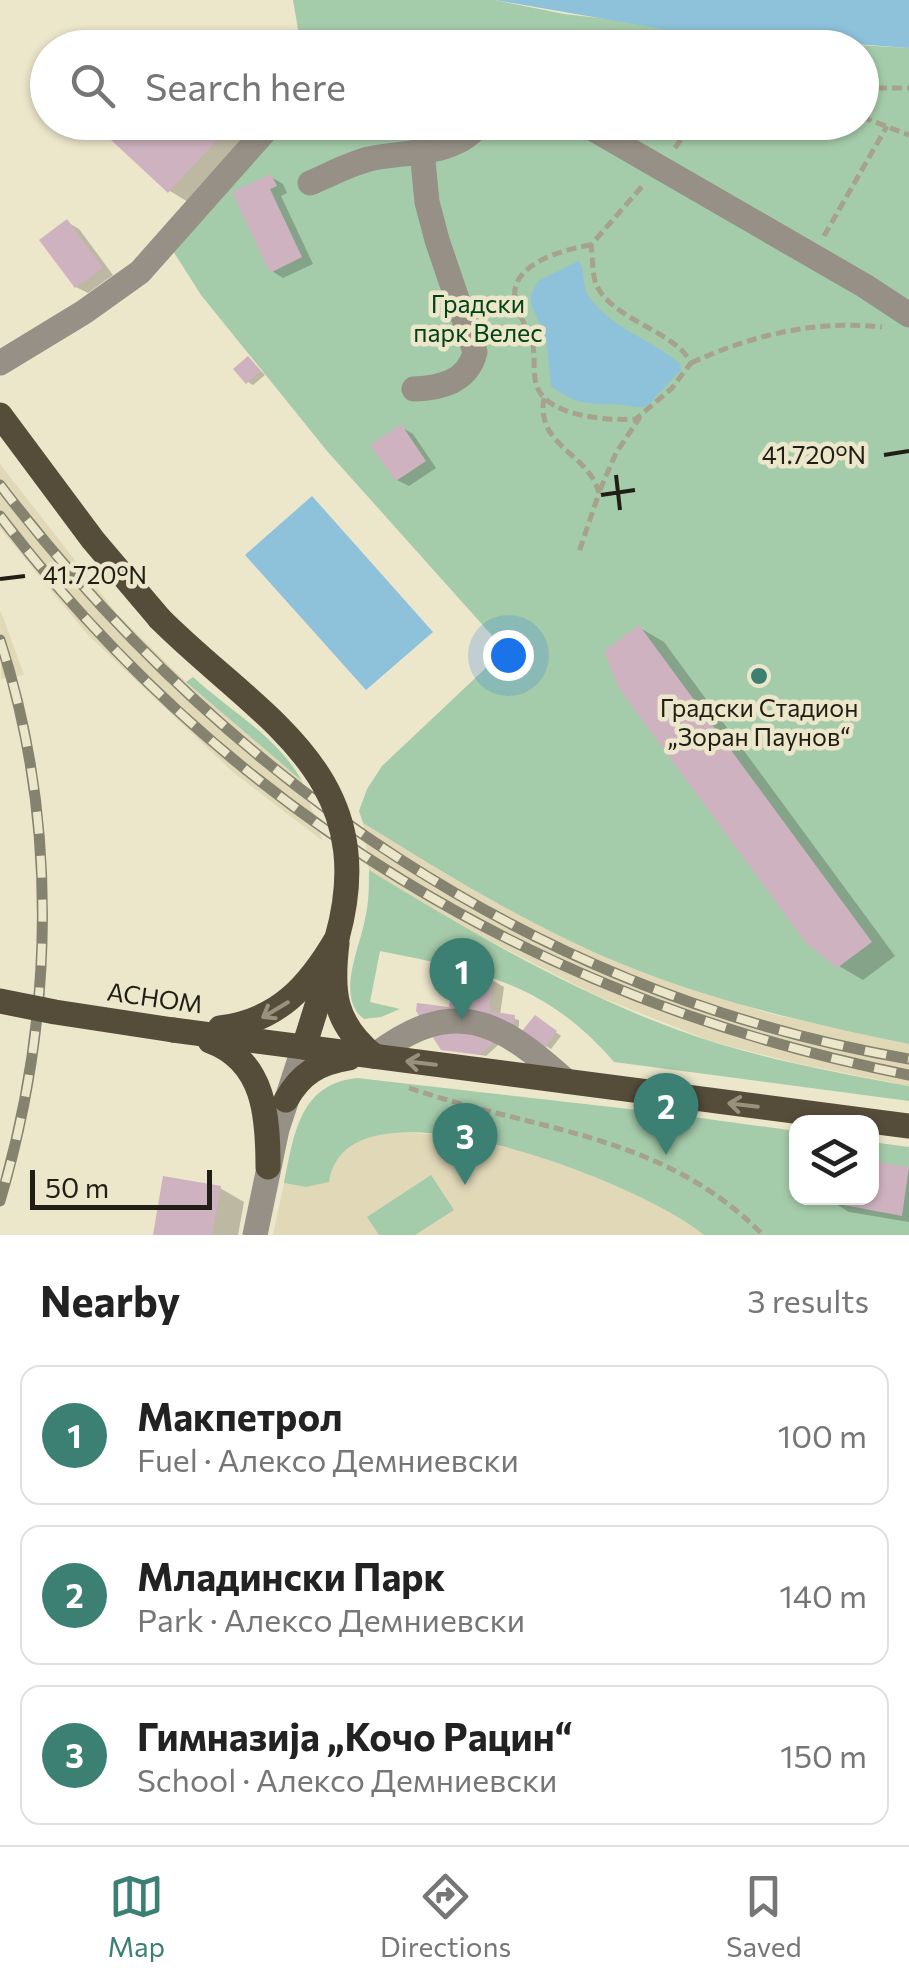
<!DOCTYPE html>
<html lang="en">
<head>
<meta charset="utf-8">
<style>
	:root { --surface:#fff; --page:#f6f6f6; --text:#222; --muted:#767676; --line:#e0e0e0; --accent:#3c8074 }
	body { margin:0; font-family:Commissioner,sans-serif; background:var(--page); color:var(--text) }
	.controls { position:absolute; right:30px; bottom:30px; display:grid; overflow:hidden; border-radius:20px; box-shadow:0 2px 8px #0004 }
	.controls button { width:90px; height:90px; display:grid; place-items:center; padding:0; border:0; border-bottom:2px solid var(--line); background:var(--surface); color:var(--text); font:50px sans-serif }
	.scale { position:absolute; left:30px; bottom:25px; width:182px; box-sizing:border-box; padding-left:10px; border:5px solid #211f15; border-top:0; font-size:28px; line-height:35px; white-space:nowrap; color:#211f15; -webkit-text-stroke:8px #ece6cb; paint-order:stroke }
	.you { position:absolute; left:508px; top:655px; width:35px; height:35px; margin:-25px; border:8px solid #fff; border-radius:50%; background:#1a73e8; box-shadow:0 0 0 15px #1a73e833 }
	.badge { display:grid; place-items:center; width:65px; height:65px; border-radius:50%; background:var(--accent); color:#fff; font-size:32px; font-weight:700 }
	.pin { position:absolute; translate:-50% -82px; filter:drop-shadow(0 2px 5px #0008) }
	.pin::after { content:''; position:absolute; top:52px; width:35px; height:30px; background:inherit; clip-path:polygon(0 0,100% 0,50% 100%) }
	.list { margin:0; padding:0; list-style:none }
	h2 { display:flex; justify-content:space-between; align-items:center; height:130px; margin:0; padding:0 40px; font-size:42px }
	h2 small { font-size:32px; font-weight:400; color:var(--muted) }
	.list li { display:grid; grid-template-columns:65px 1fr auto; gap:30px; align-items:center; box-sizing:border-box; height:140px; margin:0 20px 20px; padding:0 20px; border:2px solid var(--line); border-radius:20px }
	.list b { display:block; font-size:38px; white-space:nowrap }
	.list p { margin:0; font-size:32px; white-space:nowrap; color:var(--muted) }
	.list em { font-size:32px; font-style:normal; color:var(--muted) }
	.icon { flex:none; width:55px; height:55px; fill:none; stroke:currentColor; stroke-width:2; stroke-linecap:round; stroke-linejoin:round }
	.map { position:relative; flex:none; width:909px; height:1235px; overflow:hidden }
	.search { position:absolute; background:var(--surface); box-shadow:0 2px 8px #0004; left:30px; right:30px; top:30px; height:110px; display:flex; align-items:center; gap:25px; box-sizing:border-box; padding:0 35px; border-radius:55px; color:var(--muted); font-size:38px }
	.sheet { height:610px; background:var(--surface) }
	nav { display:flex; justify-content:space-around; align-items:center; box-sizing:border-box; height:140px; border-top:2px solid var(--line); background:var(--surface); font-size:28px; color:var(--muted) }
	nav a { display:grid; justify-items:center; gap:5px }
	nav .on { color:var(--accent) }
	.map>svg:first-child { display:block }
	.built { fill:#e1d8b8 }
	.green { fill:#a5ccaa }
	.water { fill:#8ec1da }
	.shadow { fill:#0003 }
	.building { fill:#ceb2bf }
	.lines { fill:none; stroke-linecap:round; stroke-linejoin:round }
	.path { stroke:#a6a28c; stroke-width:5; stroke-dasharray:10 5; stroke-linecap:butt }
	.minor { stroke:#969086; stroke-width:25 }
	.major { stroke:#554c3a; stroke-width:25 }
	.rail-casing { stroke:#868270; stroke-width:11 }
	.rail { stroke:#ece6cb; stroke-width:8; stroke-dasharray:22; stroke-linecap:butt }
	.major-bridge { stroke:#554c3a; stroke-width:25 }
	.oneway { stroke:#99917b }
	.ticks { fill:none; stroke:#211f15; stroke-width:4 }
	.poi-dot { fill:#3c8074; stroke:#ece6cb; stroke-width:4 }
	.labels { text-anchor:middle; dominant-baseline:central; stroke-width:9; stroke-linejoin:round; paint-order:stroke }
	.park-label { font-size:25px; fill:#024216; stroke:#ece6cb }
	.poi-label { font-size:25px; fill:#211f15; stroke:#ece6cb }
	.street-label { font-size:25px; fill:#211f15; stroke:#ece6cb }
	.ticks-label { font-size:25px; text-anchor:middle; fill:#211f15; stroke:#ece6cb; stroke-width:9; stroke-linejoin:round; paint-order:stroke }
</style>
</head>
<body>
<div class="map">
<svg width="909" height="1235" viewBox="0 0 909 1235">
	<rect width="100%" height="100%" fill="#ece6cb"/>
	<g class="built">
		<path d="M 0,464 L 117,614 L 186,682 L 302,781 L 323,841 L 234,773 L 87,634 L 0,528 Z"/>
		<path d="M 0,610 L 4,620 L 24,675 L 1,679 Z"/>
		<path d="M 363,823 L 485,896 L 568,940 L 627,966 L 767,1013 L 909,1044 L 909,1086 L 795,1063 L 713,1042 L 595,995 L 465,928 L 369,870 Z"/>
		<path d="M 397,1132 L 455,1136 L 526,1152 L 580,1170 L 641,1196 L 691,1223 L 704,1235 L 273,1235 L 284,1183 L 306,1187 L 332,1165 L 348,1145 L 370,1135 Z"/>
	</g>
	<g class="green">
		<path d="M 293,0 L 495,0 L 564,14 L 807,42 L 909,48 L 909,1044 C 792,1020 676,993 568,940 C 497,906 430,864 363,823 L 359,811 L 367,789 L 382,766 L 505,650 L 327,451 L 201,295 L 168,243 L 273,123 L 862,122 L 862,48 L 301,47 Z"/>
		<path d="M 193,677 C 230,711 277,736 302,781 L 186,682 Z"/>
		<path d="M 369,870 C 479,937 592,1004 716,1043 C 779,1062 844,1074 909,1086 L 909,1101 L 614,1062 C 545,982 479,971 380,951 L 370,1002 L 400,1009 L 381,1017 L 364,1019 C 335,997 360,948 365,919 C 369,903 369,886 369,870 Z"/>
		<path d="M 357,1078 L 664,1113 L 796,1131 L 796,1198 L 872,1198 L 872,1142 L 909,1147 L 909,1235 L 704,1235 C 650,1187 346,1064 329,1182 L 306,1187 L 284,1183 C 294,1135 299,1084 357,1078 Z"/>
		<path d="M 431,1175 L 454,1210 L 415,1235 L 379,1235 L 367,1217 Z"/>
	</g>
	<g class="water">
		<path d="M 495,0 L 909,0 L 909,48 L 674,31 Z"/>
		<path d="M 579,261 C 586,272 581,286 590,298 C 613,330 652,339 680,364 L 681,370 L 646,407 C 635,408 624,404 613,404 C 589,405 570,402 551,386 L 546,338 L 531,304 L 531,295 L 538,281 Z"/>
		<path d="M 312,496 L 433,632 L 366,690 L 245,555 Z"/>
	</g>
	<g class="shadow">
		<path d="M 126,122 L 238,122 L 251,134 L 188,202 L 170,191 Z"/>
		<path d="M 271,177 L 283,184 L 287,193 L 281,196 L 313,264 L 283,278 L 272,271 L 235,193 Z"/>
		<path d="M 67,222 L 79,229 L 113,275 L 88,293 L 76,287 Z"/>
		<path d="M 249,359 L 265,375 L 253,385 L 248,382 Z"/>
		<path d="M 401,427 L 413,434 L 436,468 L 409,486 L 397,480 Z"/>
		<path d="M 640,628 L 664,642 L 895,956 L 863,980 L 839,966 Z"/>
		<path d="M 492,980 L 504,987 L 500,1015 L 519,1020 L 519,1026 L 486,1056 L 443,1048 L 452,1009 Z"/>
		<path d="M 541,1021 L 561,1036 L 551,1049 L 546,1046 Z"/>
		<path d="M 872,1163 L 909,1170 L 909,1222 L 849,1212 L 831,1201 L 832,1198 L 872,1198 Z"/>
		<path d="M 220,1188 L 244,1202 L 238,1235 L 156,1235 Z"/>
	</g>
	<g class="building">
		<path d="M 123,122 L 234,122 L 168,193 L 109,138 Z"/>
		<path d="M 271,174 L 277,186 L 270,189 L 302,257 L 270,273 L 232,192 Z"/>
		<path d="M 67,219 L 103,268 L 75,288 L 39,240 Z"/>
		<path d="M 248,356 L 261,371 L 246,384 L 233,369 Z"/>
		<path d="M 401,424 L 426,461 L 396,481 L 370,445 Z"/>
		<path d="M 639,625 L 872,942 L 837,968 L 806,943 L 618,687 L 604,651 Z"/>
		<path d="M 454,973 L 493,978 L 489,1011 L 515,1015 L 514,1023 L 480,1055 L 441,1050 L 416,1011 L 417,1003 L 449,1007 Z"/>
		<path d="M 535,1015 L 557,1031 L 545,1048 L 522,1031 Z"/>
		<path d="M 872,1161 L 909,1167 L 902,1216 L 828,1202 L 829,1198 L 872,1198 Z"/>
		<path d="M 163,1176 L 221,1186 L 212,1235 L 153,1235 Z"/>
	</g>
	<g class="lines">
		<g class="path">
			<path d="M 426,45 L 483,48"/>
			<path d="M 862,88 L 909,88"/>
			<path d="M 862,117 L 909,135"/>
			<path d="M 675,148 L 693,122"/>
			<path d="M 824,236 L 887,126"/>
			<path d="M 591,245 C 566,249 510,263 515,298 C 517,313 527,327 532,341 C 536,356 532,373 537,387 C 549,417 609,421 636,419 L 672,388 L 691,363 C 676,331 611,320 596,284 C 592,274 593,257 591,245 L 645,183"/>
			<path d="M 691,363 C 752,335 814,320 882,327"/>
			<path d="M 544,398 C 535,446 589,453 599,493 L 579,552"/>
			<path d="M 600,490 L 616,453 L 640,417"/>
			<path d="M 409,1088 C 535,1131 663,1133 763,1235"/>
		</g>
		<g class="minor">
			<path d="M 378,48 L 405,48"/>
			<path d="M 581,122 L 865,286 L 909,315"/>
			<path d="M 310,183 C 329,175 349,164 369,159 C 403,151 460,156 480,122"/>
			<path d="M 0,363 L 84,312 L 140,272 L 273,122"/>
			<path d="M 414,389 C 440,388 468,382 475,352 L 437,240 L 427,202 L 422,151"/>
			<path d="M 374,1056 C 453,995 499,1020 566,1081"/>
			<path d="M 255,1235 L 277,1129 L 304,1047"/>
		</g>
		<g class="major">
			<path d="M 0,415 L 93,540 L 160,619"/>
			<path d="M 337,943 C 331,993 334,1023 374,1056"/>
			<path d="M 220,1028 C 278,1021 309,986 337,938"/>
			<path d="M 173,1030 L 909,1126"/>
			<path d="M 210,1041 C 265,1061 268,1117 268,1167"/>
			<path d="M 304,1047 L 328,970"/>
			<path d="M 286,1100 C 301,1073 319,1063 349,1058"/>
		</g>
		<defs>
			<g id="rail">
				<path d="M 0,485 C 226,781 537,995 909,1059"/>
				<path d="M 0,516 C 228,814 543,1003 909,1075"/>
				<path d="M 0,640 C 59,821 54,1019 0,1201"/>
			</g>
		</defs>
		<use href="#rail" class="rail-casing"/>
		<use href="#rail" class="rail"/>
		<g class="major-bridge">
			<path d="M 160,619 C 259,718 383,773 337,938"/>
			<path d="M 0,1001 L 55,1012 L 173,1030"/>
		</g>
	</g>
	<defs><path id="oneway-shaft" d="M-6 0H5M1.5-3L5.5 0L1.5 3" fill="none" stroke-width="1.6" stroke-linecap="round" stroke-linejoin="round" transform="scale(2.5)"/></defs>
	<g class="oneway">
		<use href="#oneway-shaft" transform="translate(275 1010) rotate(149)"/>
		<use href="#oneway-shaft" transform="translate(421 1063) rotate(-173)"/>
		<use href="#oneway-shaft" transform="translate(743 1105) rotate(-173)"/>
	</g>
	<path class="ticks" d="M 884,455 L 909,451M 616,475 L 620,510M 601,495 L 635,490M 0,579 L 25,576"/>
	<circle class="poi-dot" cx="759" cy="676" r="10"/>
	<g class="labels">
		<g class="park-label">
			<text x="478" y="303">Градски<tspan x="478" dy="29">парк Велес</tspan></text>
		</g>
		<g class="poi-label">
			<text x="759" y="707">Градски Стадион<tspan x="759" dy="29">„Зоран Паунов“</tspan></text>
		</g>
		<g class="street-label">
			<text transform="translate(155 997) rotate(8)">АСНОМ</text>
		</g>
	</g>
	<g class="ticks-label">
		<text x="814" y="464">41.720°N</text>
		<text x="95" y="584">41.720°N</text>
	</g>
</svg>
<div class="controls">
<button><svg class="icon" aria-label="layers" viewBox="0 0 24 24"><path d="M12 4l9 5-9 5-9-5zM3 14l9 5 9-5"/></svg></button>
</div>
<div class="scale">50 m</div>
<div class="you"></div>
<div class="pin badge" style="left:462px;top:1020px">1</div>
<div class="pin badge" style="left:666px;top:1155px">2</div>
<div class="pin badge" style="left:465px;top:1185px">3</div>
<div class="search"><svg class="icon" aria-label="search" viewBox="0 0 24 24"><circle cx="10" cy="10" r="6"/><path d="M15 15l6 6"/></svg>Search here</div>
</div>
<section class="sheet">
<h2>Nearby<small>3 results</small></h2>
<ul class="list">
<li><span class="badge">1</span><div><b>Макпетрол</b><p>Fuel · Алексо Демниевски</p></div><em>100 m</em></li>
<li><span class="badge">2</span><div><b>Младински Парк</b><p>Park · Алексо Демниевски</p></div><em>140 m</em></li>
<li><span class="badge">3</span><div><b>Гимназија „Кочо Рацин“</b><p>School · Алексо Демниевски</p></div><em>150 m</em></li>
</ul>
</section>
<nav>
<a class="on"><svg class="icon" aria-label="map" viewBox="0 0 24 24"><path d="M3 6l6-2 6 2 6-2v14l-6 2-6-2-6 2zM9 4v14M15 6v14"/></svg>Map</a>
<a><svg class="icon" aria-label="directions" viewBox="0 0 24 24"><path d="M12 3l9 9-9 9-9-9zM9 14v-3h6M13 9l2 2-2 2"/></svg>Directions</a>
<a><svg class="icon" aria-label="saved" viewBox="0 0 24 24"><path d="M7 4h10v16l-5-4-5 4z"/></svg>Saved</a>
</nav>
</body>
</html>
